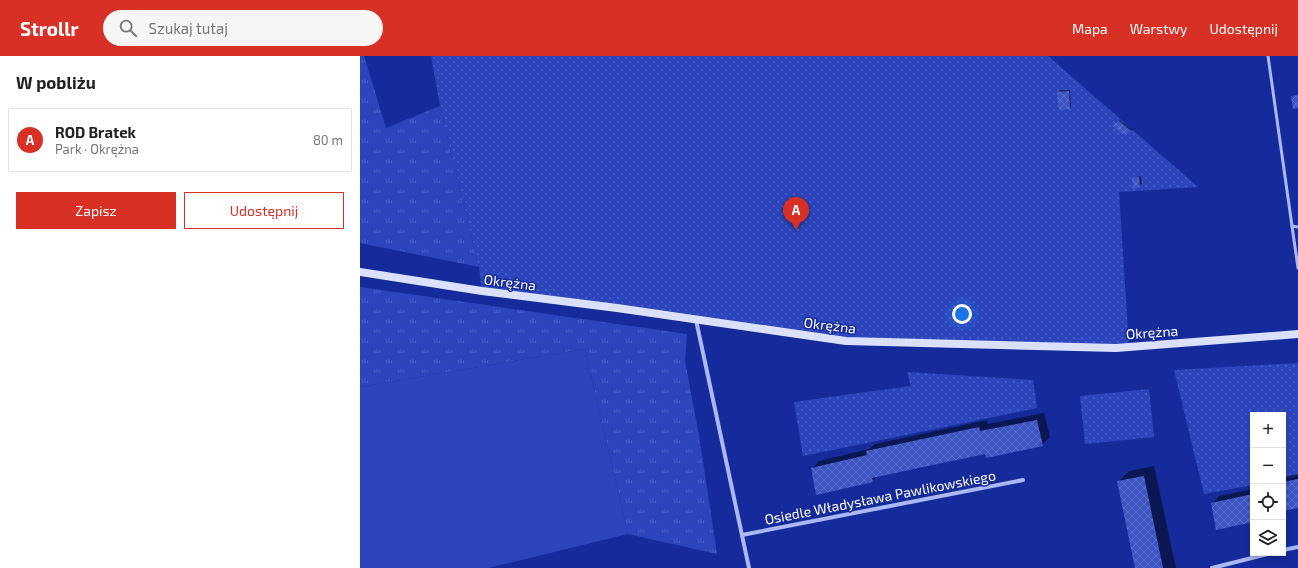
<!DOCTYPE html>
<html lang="pl">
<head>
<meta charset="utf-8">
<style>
	:root { --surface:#fff; --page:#f6f6f6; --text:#222; --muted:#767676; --line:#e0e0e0; --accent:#d93025 }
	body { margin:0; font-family:"Exo 2",sans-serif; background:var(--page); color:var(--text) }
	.controls { position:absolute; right:12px; bottom:12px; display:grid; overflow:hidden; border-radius:0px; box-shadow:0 2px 6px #0003 }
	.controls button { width:36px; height:36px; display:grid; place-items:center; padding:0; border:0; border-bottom:1px solid var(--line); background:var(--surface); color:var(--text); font:20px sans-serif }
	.you { position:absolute; left:602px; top:258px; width:14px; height:14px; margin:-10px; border:3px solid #fff; border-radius:50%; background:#1a73e8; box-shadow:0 0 0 6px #1a73e833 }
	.badge { display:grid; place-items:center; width:26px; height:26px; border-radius:50%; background:var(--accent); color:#fff; font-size:13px; font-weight:700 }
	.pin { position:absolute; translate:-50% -33px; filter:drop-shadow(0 1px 2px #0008) }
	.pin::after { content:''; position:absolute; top:21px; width:14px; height:12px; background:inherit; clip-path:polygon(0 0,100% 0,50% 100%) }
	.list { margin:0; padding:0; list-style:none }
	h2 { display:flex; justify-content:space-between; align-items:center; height:52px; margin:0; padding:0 16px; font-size:17px }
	h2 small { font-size:13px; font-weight:400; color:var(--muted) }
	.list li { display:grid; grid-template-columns:26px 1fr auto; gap:12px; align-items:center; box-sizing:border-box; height:64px; margin:0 8px 8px; padding:0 8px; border:1px solid var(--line); border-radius:0px }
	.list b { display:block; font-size:15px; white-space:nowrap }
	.list p { margin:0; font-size:13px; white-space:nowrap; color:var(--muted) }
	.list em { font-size:13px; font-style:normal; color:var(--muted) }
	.actions { display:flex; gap:8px; padding:12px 16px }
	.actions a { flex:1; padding:9px 0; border:1px solid var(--accent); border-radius:0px; text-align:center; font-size:14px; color:var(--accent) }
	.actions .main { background:var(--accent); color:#fff }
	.icon { flex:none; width:22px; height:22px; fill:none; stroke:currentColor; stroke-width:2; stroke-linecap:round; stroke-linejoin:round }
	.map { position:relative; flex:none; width:938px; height:512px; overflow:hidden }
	header { display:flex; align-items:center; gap:24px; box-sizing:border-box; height:56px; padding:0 20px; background:var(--accent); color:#fff }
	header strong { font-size:19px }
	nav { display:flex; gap:22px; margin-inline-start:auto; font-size:14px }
	.search { width:280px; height:36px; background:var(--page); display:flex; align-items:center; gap:10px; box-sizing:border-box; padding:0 14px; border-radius:22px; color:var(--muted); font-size:15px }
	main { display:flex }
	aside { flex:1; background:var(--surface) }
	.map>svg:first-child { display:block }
	.grass { fill:url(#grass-tufts) }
	.park { fill:url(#park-dots) }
	.pitch { fill:#2c45bc }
	.shadow { fill:#0007 }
	.building { fill:url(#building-cross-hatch) }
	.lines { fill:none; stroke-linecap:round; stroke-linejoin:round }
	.lane { stroke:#abb8f3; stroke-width:3 }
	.street { stroke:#abb8f3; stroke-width:4 }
	.secondary { stroke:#dae0fd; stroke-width:8 }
	.labels { text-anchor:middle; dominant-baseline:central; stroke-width:3; stroke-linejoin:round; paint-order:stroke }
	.street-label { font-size:14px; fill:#fff; stroke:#152b9c }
</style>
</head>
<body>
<header>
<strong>Strollr</strong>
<div class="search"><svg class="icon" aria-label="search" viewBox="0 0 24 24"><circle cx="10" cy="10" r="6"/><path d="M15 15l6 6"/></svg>Szukaj tutaj</div>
<nav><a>Mapa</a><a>Warstwy</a><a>Udostępnij</a></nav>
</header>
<main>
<aside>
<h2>W pobliżu<small></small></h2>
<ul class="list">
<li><span class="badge">A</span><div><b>ROD Bratek</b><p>Park · Okrężna</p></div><em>80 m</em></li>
</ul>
<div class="actions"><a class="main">Zapisz</a><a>Udostępnij</a></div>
</aside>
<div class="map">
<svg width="938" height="512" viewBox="0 0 938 512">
	<defs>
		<pattern id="grass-tufts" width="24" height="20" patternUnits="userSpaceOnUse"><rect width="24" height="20" fill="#2c45bc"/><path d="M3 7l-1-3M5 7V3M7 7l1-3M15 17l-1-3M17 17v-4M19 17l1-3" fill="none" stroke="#4c61c6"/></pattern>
		<pattern id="park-dots" width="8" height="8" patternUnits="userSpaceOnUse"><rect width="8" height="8" fill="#2c45bc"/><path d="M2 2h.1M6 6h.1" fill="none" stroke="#4c61c6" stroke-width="1.8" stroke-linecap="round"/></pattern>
		<pattern id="building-cross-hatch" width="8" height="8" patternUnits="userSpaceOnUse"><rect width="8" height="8" fill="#3d55c3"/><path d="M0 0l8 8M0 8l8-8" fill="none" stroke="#5a6ecc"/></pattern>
	</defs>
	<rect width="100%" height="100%" fill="#152b9c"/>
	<g class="grass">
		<path d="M 0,0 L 4,0 L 26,72 L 80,50 L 119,211 L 0,187 Z"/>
		<path d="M 0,231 L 327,278 L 325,305 L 339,379 L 357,498 L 268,478 L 225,293 L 0,331 Z"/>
	</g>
	<g class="park">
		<path d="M 71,0 L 688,0 L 838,131 L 759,136 L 769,291 L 486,285 L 122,235 L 119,211 L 80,50 Z"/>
		<path d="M 938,307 L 938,420 L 923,423 L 923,359 L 893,359 L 893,429 L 844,438 L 814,314 Z"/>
		<path d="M 547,316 L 673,324 L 677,352 L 443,400 L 434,346 L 551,330 Z"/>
		<path d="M 789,333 L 794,381 L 725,388 L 720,340 Z"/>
	</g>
	<path class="pitch" d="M 225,293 L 268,478 L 128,512 L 0,512 L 0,331 Z"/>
	<g class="shadow">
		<path d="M 700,34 L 710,34 L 711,50 L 710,52 L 698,36 Z"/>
		<path d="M 760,64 L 773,74 L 763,77 L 755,67 Z"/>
		<path d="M 781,120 L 782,128 L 774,131 L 773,123 Z"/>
		<path d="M 684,357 L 690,381 L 682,389 L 626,396 L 518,420 L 512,425 L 452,413 L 459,405 L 509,393 L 515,388 L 627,364 L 628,368 Z"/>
		<path d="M 794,410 L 816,512 L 776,512 L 758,426 L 769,415 Z"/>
		<path d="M 938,418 L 938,451 L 923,454 L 923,421 Z"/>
		<path d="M 893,433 L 893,465 L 852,448 L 859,440 Z"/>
	</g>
	<g class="building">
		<path d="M 709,35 L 710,53 L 699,54 L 697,36 Z"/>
		<path d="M 938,39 L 938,52 L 933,53 L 931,40 Z"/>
		<path d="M 759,65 L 772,76 L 762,78 L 752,69 Z"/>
		<path d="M 779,121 L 780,131 L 773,133 L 772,122 Z"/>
		<path d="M 677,364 L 683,390 L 626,402 L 625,398 L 549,414 L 512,422 L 513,426 L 456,439 L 451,412 L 507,399 L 506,395 L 619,371 L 620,375 Z"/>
		<path d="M 784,420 L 803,512 L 775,512 L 757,425 Z"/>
		<path d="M 938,423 L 938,452 L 923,455 L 923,426 Z"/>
		<path d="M 893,438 L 893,466 L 856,474 L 851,447 Z"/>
	</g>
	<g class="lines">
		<g class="lane">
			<path d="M 908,0 L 932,170"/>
			<path d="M 938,171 L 932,170 L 938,212"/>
		</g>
		<g class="street">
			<path d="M 336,264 L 389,512"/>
			<path d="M 382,479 L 663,424"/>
			<path d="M 923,494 L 938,491"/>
			<path d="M 852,512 L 912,497"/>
		</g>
		<path class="secondary" d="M 0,216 L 122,235 L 257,252 L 486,285 L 756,292 L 938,278"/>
	</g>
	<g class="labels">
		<g class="street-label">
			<text transform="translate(150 226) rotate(7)">Okrężna</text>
			<text transform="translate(470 269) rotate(7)">Okrężna</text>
			<text transform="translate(792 276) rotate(-4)">Okrężna</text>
			<text transform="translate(520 441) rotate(-11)">Osiedle Władysława Pawlikowskiego</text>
		</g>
	</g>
</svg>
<div class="controls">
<button>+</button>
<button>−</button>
<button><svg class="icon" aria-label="locate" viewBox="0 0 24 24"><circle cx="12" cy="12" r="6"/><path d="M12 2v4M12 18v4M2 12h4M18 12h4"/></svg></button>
<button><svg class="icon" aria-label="layers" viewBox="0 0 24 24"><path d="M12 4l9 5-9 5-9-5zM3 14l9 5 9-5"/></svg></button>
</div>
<div class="you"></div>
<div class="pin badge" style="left:436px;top:174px">A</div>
</div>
</main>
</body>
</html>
